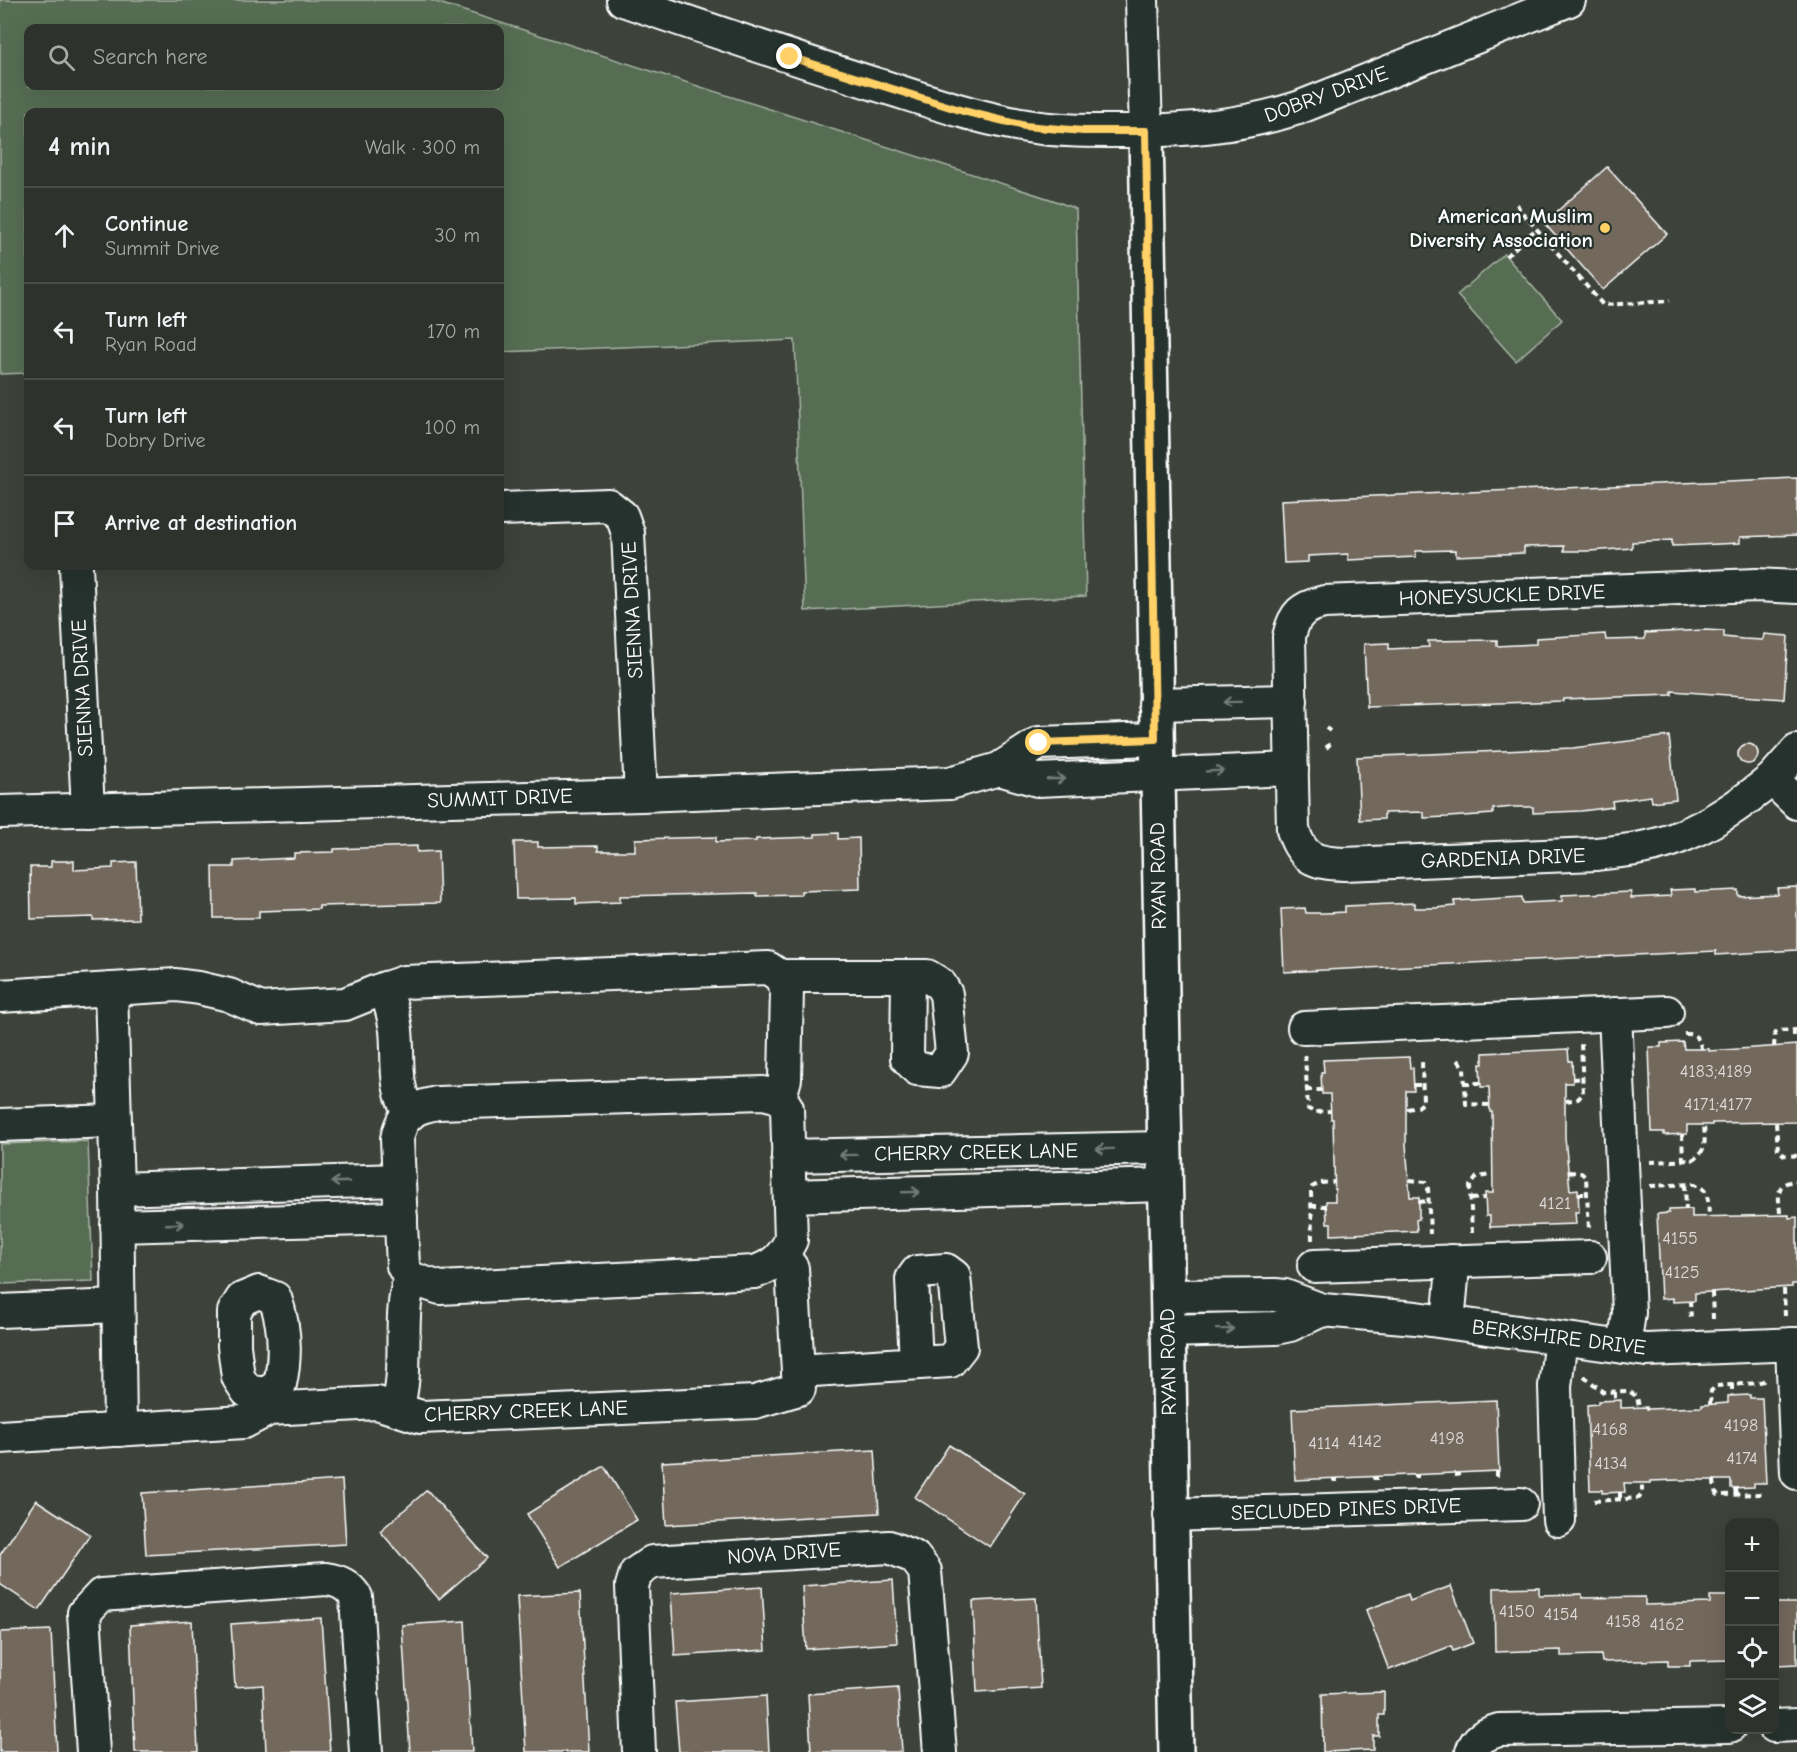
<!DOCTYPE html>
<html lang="en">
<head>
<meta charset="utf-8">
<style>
	:root { --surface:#2e322c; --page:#3a3e38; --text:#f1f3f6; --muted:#a7aaa9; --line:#494d48 }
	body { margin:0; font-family:"Comic Neue",sans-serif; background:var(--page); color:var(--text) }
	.controls { position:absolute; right:18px; bottom:18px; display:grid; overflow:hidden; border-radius:12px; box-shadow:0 6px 24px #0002 }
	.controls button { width:54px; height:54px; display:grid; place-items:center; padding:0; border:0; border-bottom:2px solid var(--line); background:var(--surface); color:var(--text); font:30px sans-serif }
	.stop { position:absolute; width:18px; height:18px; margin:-14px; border:4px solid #ffd166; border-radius:50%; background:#fff }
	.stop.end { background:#ffd166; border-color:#fff; box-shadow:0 2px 6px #0008 }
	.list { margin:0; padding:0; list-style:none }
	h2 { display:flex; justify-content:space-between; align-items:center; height:78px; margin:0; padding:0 24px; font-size:26px }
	h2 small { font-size:20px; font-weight:400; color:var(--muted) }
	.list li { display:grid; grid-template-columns:39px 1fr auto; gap:18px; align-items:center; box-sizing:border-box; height:96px; padding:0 24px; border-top:2px solid var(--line) }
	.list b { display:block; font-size:22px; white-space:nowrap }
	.list p { margin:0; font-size:20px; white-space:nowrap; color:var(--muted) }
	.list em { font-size:20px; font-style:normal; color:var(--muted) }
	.icon { flex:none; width:33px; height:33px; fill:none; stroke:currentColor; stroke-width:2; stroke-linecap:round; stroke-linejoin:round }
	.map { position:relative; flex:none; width:1797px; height:1752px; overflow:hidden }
	.search { position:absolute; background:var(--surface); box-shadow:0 6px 24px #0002; left:24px; top:24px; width:480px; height:66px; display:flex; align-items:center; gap:15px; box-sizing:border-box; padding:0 21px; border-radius:12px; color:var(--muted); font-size:22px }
	.panel { position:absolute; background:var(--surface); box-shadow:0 6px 24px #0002; left:24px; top:108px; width:480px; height:462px; border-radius:12px }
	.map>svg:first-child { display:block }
	.green { fill:#566d52; stroke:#aab6a8; stroke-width:1.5; fill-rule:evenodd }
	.building { fill:#72685b; stroke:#fff; stroke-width:1.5 }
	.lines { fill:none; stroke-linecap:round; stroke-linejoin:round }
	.minor-casing { stroke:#fff; stroke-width:36 }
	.major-casing { stroke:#fff; stroke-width:38 }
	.path { stroke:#fff; stroke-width:4; stroke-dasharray:6 4.5; stroke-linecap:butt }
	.minor { stroke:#26332d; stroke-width:32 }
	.major { stroke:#26332d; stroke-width:33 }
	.oneway { stroke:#727a76 }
	.route { stroke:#ffd166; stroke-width:8 }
	.poi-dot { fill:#ffd166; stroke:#26332d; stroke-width:2 }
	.labels { text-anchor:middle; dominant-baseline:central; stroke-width:4.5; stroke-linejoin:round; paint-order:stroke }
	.number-label { font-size:18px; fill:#dcd9d6 }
	.street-label { font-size:21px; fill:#fff; stroke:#26332d }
	.poi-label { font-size:21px; font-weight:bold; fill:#fff; stroke:#26332d; text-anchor:end }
</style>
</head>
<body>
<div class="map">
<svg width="1797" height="1752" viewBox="0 0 1797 1752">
	<rect width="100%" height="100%" fill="#3d433b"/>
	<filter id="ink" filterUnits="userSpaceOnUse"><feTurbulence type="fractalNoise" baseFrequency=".0167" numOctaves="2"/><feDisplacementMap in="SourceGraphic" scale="12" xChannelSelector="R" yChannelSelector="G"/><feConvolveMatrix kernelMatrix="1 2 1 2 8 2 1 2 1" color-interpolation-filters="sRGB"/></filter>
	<g filter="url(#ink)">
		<g class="green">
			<path d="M 0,0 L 430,0 L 1053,200 L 1076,209 L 1086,596 L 805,611 L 795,340 L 500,352 L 500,112 L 28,112 L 28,373 L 0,374 ZM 500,28 L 500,86 L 28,86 L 28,28 Z"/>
			<path d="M 1504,254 L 1562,320 L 1516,361 L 1457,295 Z"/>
			<path d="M 88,1141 L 93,1281 L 0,1284 L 0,1144 Z"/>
		</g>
		<g class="building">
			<path d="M 1607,167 L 1667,234 L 1603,290 L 1544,223 Z"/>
			<path d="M 1797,478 L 1797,535 L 1740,537 L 1740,543 L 1697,545 L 1672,546 L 1672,540 L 1632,542 L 1632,548 L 1589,551 L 1564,551 L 1564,546 L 1524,547 L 1524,553 L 1456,556 L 1456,550 L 1416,551 L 1416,557 L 1348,560 L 1348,554 L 1308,556 L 1308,562 L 1284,563 L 1281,500 Z"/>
			<path d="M 1704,630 L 1724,631 L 1724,637 L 1743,639 L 1763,640 L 1764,634 L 1788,636 L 1784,699 L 1672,691 L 1672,695 L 1563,699 L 1563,701 L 1367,707 L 1364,644 L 1389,643 L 1389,649 L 1429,647 L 1428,641 L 1497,640 L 1497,646 L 1516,645 L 1536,644 L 1536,638 L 1605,634 L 1606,640 L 1645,639 L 1645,633 Z"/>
			<path d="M 1669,736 L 1676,799 L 1652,802 L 1651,796 L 1612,801 L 1613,807 L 1581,811 L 1533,813 L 1533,807 L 1513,807 L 1493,809 L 1493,814 L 1448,817 L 1424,818 L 1424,812 L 1384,813 L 1384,819 L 1360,820 L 1357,757 L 1573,748 Z"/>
			<circle cx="1748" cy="754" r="10"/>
			<path d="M 838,833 L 838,839 L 859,838 L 860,889 L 801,891 L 801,895 L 757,896 L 757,893 L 620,896 L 620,902 L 576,904 L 576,898 L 516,899 L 514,842 L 538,842 L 538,847 L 598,846 L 598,851 L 635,851 L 635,839 L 716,837 L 716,842 L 756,841 L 756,839 L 815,837 L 815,834 Z"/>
			<path d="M 417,846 L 417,852 L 438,851 L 440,903 L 319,906 L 319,909 L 259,911 L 259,918 L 214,918 L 213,867 L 234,867 L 234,861 L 294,858 L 294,853 L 334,852 L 334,849 Z"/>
			<path d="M 51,861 L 74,861 L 74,870 L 113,868 L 113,863 L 136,862 L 138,919 L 93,920 L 93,917 L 31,919 L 30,867 L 51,867 Z"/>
			<path d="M 1797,887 L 1797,950 L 1716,955 L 1716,951 L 1284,972 L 1281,909 L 1305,908 L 1306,913 L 1326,913 L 1345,912 L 1345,906 L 1415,903 L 1415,908 L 1435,908 L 1455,906 L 1454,901 L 1522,897 L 1523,903 L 1543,902 L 1562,901 L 1562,895 L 1631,892 L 1631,898 L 1671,896 L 1670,890 L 1695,889 L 1695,892 L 1738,890 L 1738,896 L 1778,894 L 1777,888 Z"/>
			<path d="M 1683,1042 L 1684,1049 L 1709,1049 L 1709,1051 L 1797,1045 L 1797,1122 L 1712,1123 L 1712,1125 L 1687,1125 L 1687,1134 L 1664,1135 L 1664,1132 L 1652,1132 L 1649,1047 L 1661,1047 L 1661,1043 Z"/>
			<path d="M 1568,1049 L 1569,1061 L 1572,1061 L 1573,1083 L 1565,1083 L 1565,1137 L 1570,1190 L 1578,1189 L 1579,1212 L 1575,1212 L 1576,1224 L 1490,1227 L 1490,1216 L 1486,1216 L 1485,1193 L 1493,1193 L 1492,1112 L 1490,1112 L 1489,1087 L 1481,1087 L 1480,1064 L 1483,1064 L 1483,1053 Z"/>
			<path d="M 1409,1057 L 1410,1068 L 1413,1068 L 1414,1091 L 1406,1091 L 1406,1144 L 1410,1197 L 1419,1197 L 1419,1219 L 1416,1220 L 1417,1231 L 1331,1235 L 1331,1223 L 1327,1223 L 1326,1201 L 1335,1201 L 1333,1119 L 1331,1119 L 1330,1094 L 1322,1094 L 1321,1072 L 1324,1072 L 1323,1060 Z"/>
			<path d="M 1692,1209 L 1692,1217 L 1789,1215 L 1789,1218 L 1797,1217 L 1797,1284 L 1792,1284 L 1792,1287 L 1695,1293 L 1695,1301 L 1673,1302 L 1673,1298 L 1661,1299 L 1657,1214 L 1669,1213 L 1669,1210 Z"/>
			<path d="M 1750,1395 L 1750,1398 L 1762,1398 L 1766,1483 L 1754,1483 L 1754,1487 L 1731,1488 L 1731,1480 L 1678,1480 L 1650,1481 L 1650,1483 L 1624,1483 L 1625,1492 L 1602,1493 L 1602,1490 L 1590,1490 L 1587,1405 L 1598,1404 L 1598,1401 L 1621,1400 L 1621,1408 L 1647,1407 L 1647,1409 L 1702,1407 L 1702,1405 L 1728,1403 L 1728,1396 Z"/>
			<path d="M 1496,1400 L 1499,1471 L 1295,1480 L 1292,1409 Z"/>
			<path d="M 949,1445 L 1025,1494 L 990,1547 L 915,1497 Z"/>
			<path d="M 875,1450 L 879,1513 L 666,1525 L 662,1462 Z"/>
			<path d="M 604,1466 L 637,1520 L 560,1567 L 527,1514 Z"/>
			<path d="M 342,1480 L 346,1544 L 146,1555 L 142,1493 Z"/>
			<path d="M 427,1490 L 487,1558 L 439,1599 L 380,1531 Z"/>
			<path d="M 36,1500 L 90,1535 L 39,1610 L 0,1584 L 0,1555 Z"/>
			<path d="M 893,1580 L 897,1643 L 806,1649 L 802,1586 Z"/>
			<path d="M 1451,1586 L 1473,1643 L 1453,1651 L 1451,1646 L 1389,1670 L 1366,1610 L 1408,1594 L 1410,1601 Z"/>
			<path d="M 762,1587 L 766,1650 L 675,1656 L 671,1593 Z"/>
			<path d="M 1539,1587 L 1539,1595 L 1582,1594 L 1582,1598 L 1645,1597 L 1645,1605 L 1710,1603 L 1710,1596 L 1730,1596 L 1730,1660 L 1690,1661 L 1690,1666 L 1668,1666 L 1668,1660 L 1602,1662 L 1601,1655 L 1561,1656 L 1561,1650 L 1495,1652 L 1494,1588 Z"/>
			<path d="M 580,1593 L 589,1752 L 526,1752 L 517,1596 Z"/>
			<path d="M 1036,1598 L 1041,1688 L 977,1692 L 973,1601 Z"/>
			<path d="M 1774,1603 L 1797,1603 L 1797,1664 L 1777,1665 Z"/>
			<path d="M 321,1618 L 330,1752 L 266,1752 L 263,1685 L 235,1687 L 231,1624 Z"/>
			<path d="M 192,1621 L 198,1752 L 135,1752 L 130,1625 Z"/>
			<path d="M 465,1621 L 472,1752 L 410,1752 L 402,1625 Z"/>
			<path d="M 51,1630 L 57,1752 L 0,1752 L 0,1632 Z"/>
			<path d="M 898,1688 L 902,1752 L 811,1752 L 808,1694 Z"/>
			<path d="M 1384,1692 L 1384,1715 L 1379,1715 L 1379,1736 L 1373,1736 L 1373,1750 L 1323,1752 L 1322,1694 Z"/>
			<path d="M 766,1696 L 769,1752 L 679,1752 L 675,1702 Z"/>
		</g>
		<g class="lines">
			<defs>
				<g id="minor">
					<path d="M 623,0 C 708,29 792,58 878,85 C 927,100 976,118 1027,126 C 1057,131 1087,131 1118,131 C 1181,131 1238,127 1298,108 L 1569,0"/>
					<path d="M 1142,0 L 1146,131"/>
					<path d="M 500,509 L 608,505 L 622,516 L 628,533 L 641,795"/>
					<path d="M 76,566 L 88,810"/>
					<path d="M 1797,587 L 1756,585 L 1324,602 C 1302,607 1294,614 1289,637 L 1293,830 C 1302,859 1315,863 1344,864 L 1596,854 C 1624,851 1655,848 1682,836 C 1714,823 1745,801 1772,779 L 1797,803"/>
					<path d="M 1155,704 L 1291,701"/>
					<path d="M 999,769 L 1037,780 L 1292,769"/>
					<path d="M 1772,779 L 1797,751"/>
					<path d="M 0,812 L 641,795 L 950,783 L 999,769 L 1039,743 L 1155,739"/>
					<path d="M 780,976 L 927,976 L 940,984 L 946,994 L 952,1053 L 940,1071 L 917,1069 L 907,1058 L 908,976"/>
					<path d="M 385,988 C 390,1002 394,1016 396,1030 C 399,1061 393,1086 410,1114"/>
					<path d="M 111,989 L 117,1189 L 120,1430"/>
					<path d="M 0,996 L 176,985 L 199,988 L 229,995 L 261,1009 L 345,1004 L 377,991 L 404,982 L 768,968 L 780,976 L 787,990 L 785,1079 L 780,1097"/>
					<path d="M 1615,1014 L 1629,1313 L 1624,1347"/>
					<path d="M 1304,1028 L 1667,1012"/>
					<path d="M 763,1093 L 780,1097 L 787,1108 L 791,1240 C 782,1258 774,1265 755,1272 L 440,1288 L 410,1278 L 403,1266 L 397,1139 C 402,1113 412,1108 437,1103 Z"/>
					<path d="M 0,1125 L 114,1121"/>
					<path d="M 788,1156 L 1164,1148"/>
					<path d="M 117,1189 L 399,1180"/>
					<path d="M 790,1196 L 1165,1185"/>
					<path d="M 117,1226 L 401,1218"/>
					<path d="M 1314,1266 L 1590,1257"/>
					<path d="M 259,1292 L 275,1298 C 285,1326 286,1356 280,1384 L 266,1394 L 247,1391 L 238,1377 L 234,1346 L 234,1312 L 242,1299 Z"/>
					<path d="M 1167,1296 L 1275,1295 L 1285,1296 L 1322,1310 L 1290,1325 L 1276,1328 L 1167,1331"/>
					<path d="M 1322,1310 L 1416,1318 L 1646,1350 L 1797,1344"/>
					<path d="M 0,1311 L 117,1306"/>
					<path d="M 1448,1322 L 1452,1279 L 1451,1261"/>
					<path d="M 1792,1344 L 1797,1473"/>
					<path d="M 798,1371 L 950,1361 L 961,1347 L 954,1276 L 946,1270 L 917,1272 L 912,1279 L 916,1363"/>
					<path d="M 397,1409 C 410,1366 397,1321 410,1278"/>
					<path d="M 0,1437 L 244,1422 L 269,1409 L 377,1403 L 421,1417 L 755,1402 L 799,1389 L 792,1268 L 783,1256"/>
					<path d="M 1170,1515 L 1521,1504"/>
					<path d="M 1559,1520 L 1555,1386 L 1561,1339"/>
					<path d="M 1774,1726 L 1797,1725"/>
					<path d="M 93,1752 L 84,1613 L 101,1595 L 326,1579 C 340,1581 348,1585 356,1597 L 366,1752"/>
					<path d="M 639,1752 L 632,1586 L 636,1573 L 652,1562 L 889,1547 L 914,1557 L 925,1571 L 940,1752"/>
					<path d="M 1472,1752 C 1476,1738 1486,1734 1499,1730 L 1730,1726"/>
				</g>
				<path id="major" d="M 1146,131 L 1176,1752"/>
			</defs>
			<use href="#minor" class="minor-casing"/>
			<use href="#major" class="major-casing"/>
			<g class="path">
				<path d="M 1517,204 L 1520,210 L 1603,305 L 1670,301"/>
				<path d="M 1506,256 L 1536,229"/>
				<path d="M 1326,728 L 1330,731"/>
				<path d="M 1326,748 L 1330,744"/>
				<path d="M 1794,1030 L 1794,1038"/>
				<path d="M 1684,1034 C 1695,1033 1700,1038 1701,1049"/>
				<path d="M 1774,1047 L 1775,1033 L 1778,1031 L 1797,1030"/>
				<path d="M 1305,1055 L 1308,1109 L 1315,1112 L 1330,1111"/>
				<path d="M 1458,1060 L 1464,1068 L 1466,1104 L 1489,1105"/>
				<path d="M 1573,1079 L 1583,1078"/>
				<path d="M 1464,1083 L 1481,1083"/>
				<path d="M 1414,1085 L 1423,1085"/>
				<path d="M 1306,1090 L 1321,1090"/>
				<path d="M 1566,1101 L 1578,1099 L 1583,1094 L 1581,1042"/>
				<path d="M 1407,1109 L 1418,1107 L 1423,1103 L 1422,1060"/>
				<path d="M 1776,1123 L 1778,1150 L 1784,1155 L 1797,1156"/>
				<path d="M 1682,1134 L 1683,1161"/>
				<path d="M 1650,1162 L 1692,1160 C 1707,1152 1705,1141 1704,1125"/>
				<path d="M 1569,1172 L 1581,1173 L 1586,1177 L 1589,1229"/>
				<path d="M 1410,1180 L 1425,1182 L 1428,1188 L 1430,1234"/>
				<path d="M 1685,1184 L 1686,1209"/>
				<path d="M 1650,1186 L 1694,1184 C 1710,1188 1708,1202 1709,1216"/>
				<path d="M 1578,1194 L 1587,1194"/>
				<path d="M 1471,1199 L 1486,1198"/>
				<path d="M 1419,1202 L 1428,1201"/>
				<path d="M 1311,1206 L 1326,1206"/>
				<path d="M 1780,1213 C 1779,1195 1774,1182 1797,1181"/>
				<path d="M 1472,1233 L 1470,1186 L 1477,1177 L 1492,1175"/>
				<path d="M 1312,1240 L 1311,1191 L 1312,1187 L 1320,1183 L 1334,1182"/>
				<path d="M 1784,1289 L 1785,1316"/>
				<path d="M 1712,1292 L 1713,1319"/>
				<path d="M 1690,1301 L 1691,1319"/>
				<path d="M 1584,1376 L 1603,1392 L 1629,1391 L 1637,1397 L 1639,1407"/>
				<path d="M 1732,1384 L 1732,1395"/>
				<path d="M 1615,1392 L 1615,1400"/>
				<path d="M 1710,1404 L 1711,1391 L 1716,1386 L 1757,1383 L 1766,1380"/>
				<path d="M 1497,1471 L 1497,1480"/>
				<path d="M 1456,1473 L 1456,1475 L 1461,1474 L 1461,1472"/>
				<path d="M 1415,1474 L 1415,1476 L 1420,1476 L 1420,1474"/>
				<path d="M 1374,1476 L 1374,1478 L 1379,1478 L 1379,1476"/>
				<path d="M 1334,1478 L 1334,1480 L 1339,1480 L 1339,1478"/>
				<path d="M 1714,1480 L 1715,1491 L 1718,1495 L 1763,1494"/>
				<path d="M 1735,1488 L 1736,1495"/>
				<path d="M 1620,1492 L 1620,1500"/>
				<path d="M 1594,1501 L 1639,1498 L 1642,1494 L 1642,1483"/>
			</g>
			<use href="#minor" class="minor"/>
			<use href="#major" class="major"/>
		</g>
		<defs><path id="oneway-shaft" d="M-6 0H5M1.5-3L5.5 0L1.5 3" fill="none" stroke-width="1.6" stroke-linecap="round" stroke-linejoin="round" transform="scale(1.5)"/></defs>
		<g class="oneway">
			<use href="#oneway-shaft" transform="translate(1232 702) rotate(179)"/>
			<use href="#oneway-shaft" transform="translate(1215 771) rotate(-3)"/>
			<use href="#oneway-shaft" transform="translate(1056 779) rotate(-2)"/>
			<use href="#oneway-shaft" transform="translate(1105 1149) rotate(179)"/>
			<use href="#oneway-shaft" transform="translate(848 1155) rotate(179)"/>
			<use href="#oneway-shaft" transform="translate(340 1182) rotate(178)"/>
			<use href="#oneway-shaft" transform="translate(911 1192) rotate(-2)"/>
			<use href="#oneway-shaft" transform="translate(175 1224) rotate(-2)"/>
			<use href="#oneway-shaft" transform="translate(1225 1329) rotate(-1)"/>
		</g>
	</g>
	<g class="lines" filter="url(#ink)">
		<path class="route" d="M 790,57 L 963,111 L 1025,126 L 1083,131 L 1146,131 L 1155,739 L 1039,743"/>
	</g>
	<circle class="poi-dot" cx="1605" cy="228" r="6"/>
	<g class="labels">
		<g class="number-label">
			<text x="1716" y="1071">4183;4189</text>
			<text x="1718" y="1104">4171;4177</text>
			<text x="1555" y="1203">4121</text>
			<text x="1680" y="1238">4155</text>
			<text x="1682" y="1272">4125</text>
			<text x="1741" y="1425">4198</text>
			<text x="1610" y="1429">4168</text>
			<text x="1447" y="1438">4198</text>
			<text x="1365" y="1441">4142</text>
			<text x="1324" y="1443">4114</text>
			<text x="1742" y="1458">4174</text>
			<text x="1611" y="1463">4134</text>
			<text x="1517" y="1611">4150</text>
			<text x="1561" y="1614">4154</text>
			<text x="1623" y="1621">4158</text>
			<text x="1667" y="1624">4162</text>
		</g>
		<g class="street-label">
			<text transform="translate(1326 94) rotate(-20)">DOBRY DRIVE</text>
			<text transform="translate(1502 595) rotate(-2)">HONEYSUCKLE DRIVE</text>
			<text transform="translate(632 610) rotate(-93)">SIENNA DRIVE</text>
			<text transform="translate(82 688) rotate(-93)">SIENNA DRIVE</text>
			<text transform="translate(500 798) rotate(-2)">SUMMIT DRIVE</text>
			<text transform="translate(1503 858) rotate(-2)">GARDENIA DRIVE</text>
			<text transform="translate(1158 876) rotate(-91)">RYAN ROAD</text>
			<text transform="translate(976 1152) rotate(-1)">CHERRY CREEK LANE</text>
			<text transform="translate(1559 1337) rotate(7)">BERKSHIRE DRIVE</text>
			<text transform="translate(1168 1362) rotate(-91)">RYAN ROAD</text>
			<text transform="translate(526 1411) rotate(-2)">CHERRY CREEK LANE</text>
			<text transform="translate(1346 1509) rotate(-2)">SECLUDED PINES DRIVE</text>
			<text transform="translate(784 1553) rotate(-4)">NOVA DRIVE</text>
		</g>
		<g class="poi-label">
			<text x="1593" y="216">American Muslim<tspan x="1593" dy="24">Diversity Association</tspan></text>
		</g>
	</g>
</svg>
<div class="controls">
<button>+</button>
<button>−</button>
<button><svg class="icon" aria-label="locate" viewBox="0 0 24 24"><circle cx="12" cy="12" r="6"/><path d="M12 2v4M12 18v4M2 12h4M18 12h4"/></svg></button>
<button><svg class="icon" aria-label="layers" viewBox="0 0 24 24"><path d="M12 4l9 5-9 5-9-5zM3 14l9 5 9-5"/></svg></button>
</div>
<div class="stop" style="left:1039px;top:743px"></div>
<div class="stop end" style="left:790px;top:57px"></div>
<div class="search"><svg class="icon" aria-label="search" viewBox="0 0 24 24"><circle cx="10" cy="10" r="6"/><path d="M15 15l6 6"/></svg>Search here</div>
<section class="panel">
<h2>4 min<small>Walk · 300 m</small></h2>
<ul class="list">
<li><svg class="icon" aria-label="ahead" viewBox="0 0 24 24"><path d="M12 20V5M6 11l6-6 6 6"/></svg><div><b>Continue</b><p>Summit Drive</p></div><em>30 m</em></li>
<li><svg class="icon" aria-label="left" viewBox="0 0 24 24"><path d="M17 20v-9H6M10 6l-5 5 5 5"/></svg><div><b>Turn left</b><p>Ryan Road</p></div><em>170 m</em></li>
<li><svg class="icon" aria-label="left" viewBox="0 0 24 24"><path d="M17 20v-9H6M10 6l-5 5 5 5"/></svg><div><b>Turn left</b><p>Dobry Drive</p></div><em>100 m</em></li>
<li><svg class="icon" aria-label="arrive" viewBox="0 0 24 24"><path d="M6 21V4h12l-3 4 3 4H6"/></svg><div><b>Arrive at destination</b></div></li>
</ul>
</section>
</div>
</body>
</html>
